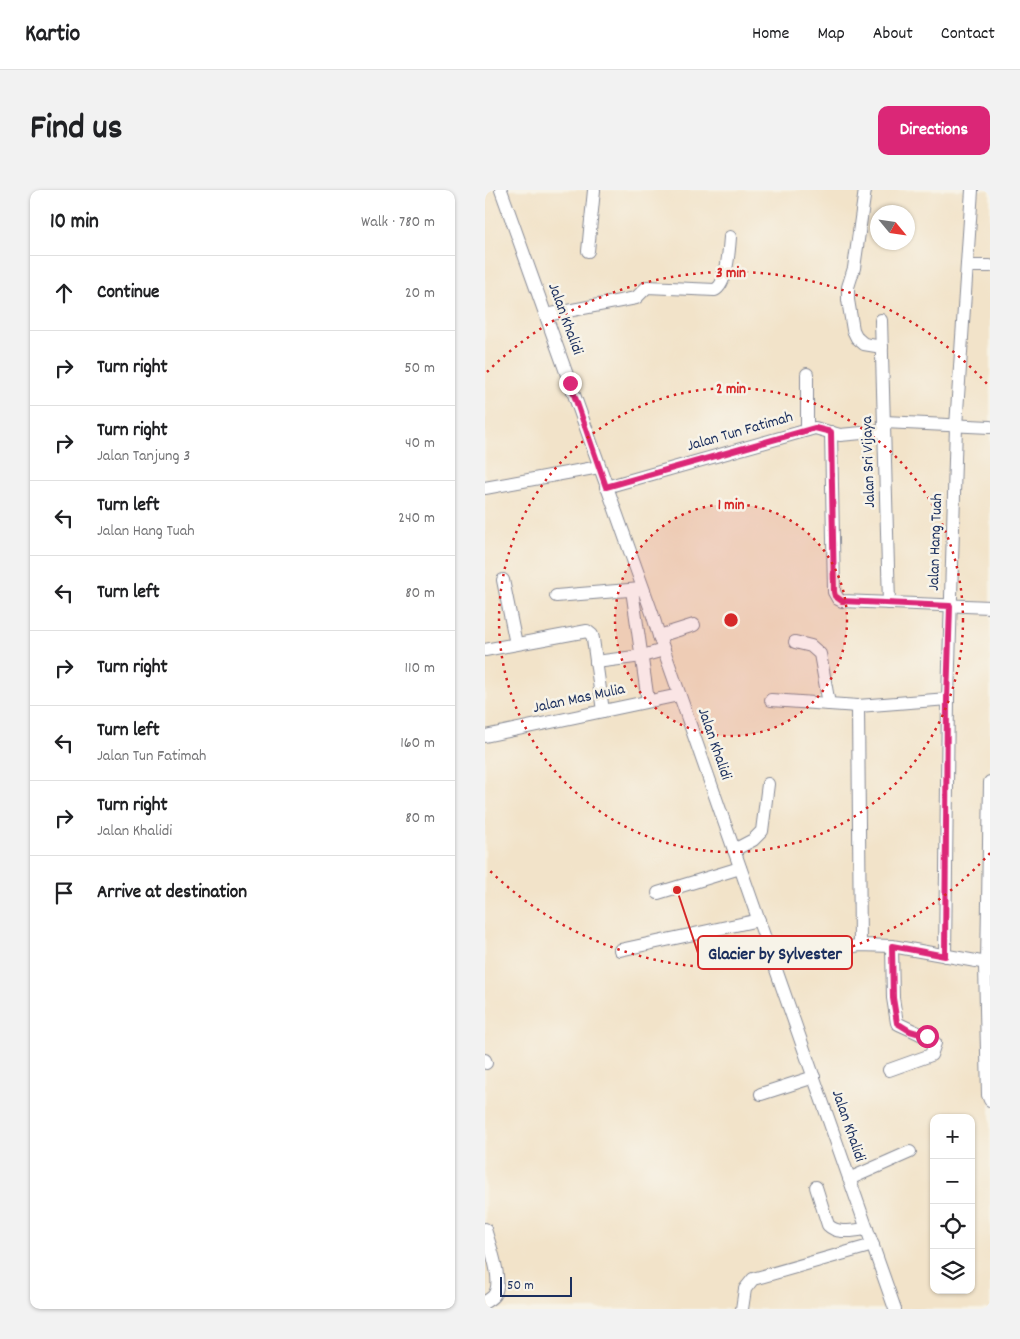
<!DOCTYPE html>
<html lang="en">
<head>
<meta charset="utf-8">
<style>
	:root { --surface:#fff; --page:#f2f2f2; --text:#202124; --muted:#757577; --line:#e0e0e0; --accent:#db2777 }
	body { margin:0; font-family:Dekko,sans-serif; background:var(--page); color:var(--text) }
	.controls { position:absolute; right:15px; bottom:15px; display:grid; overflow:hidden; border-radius:10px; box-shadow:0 1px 4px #0004 }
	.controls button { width:45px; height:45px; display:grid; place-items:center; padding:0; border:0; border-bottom:1px solid var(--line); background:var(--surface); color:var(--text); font:25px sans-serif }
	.compass { position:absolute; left:385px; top:15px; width:45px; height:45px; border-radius:50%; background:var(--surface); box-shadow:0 1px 4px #0004; rotate:119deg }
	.scale { position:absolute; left:15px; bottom:12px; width:72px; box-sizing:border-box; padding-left:5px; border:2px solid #1b2f5e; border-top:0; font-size:14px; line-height:18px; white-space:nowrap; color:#1b2f5e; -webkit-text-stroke:4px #f7f3e8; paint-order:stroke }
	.stop { position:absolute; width:15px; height:15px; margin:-11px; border:4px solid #db2777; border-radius:50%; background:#fff }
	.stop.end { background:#db2777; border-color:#fff; box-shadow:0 1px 5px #0008 }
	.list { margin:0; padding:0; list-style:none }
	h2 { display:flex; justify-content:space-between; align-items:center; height:65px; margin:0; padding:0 20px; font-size:21px }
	h2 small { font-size:16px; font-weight:400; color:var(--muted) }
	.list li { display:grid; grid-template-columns:32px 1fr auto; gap:15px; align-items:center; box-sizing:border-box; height:75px; padding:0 20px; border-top:1px solid var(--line) }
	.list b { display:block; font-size:19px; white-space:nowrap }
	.list p { margin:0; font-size:16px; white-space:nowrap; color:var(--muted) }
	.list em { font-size:16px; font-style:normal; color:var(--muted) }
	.icon { flex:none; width:28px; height:28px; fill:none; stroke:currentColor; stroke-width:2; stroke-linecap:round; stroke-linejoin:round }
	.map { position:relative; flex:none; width:505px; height:1119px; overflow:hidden; border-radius:10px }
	header { display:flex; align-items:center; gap:30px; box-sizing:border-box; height:70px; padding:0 25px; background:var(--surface); border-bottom:1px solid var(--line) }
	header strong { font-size:24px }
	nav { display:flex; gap:28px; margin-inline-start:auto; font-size:18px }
	.intro { display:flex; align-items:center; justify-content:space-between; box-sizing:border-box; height:120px; padding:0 30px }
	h1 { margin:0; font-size:35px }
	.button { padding:12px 22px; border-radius:10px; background:var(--accent); color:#fff; font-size:18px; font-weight:700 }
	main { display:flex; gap:30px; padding:0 30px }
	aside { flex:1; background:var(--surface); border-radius:10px; box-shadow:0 1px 4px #0004 }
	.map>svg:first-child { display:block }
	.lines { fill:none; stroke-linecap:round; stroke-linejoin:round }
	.minor-casing { stroke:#868994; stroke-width:14 }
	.minor { stroke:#fff; stroke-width:12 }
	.route { stroke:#db2777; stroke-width:6 }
	.ring { fill:none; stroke:#d62828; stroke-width:2.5; stroke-dasharray:2.5 5 }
	.labels { text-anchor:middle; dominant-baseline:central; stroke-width:5; stroke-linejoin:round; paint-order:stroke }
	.street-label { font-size:16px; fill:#1b2f5e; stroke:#f7f3e8 }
	.centre { fill:#d62828; stroke:#f7f3e8; stroke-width:2.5 }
	.ring-label { font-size:15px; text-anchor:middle; font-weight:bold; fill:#d62828; stroke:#f7f3e8; stroke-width:5; stroke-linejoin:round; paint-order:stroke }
	.leader { fill:none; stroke:#d62828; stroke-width:2 }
	.callout-dot { fill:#d62828; stroke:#f7f3e8; stroke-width:2 }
	.callout { fill:#f7f3e8; stroke:#d62828; stroke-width:2 }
	.callout-label { font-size:18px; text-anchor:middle; font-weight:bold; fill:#1b2f5e }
</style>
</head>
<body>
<header>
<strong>Kartio</strong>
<nav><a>Home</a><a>Map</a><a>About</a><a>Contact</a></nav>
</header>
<div class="intro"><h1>Find us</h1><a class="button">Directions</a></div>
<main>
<aside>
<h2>10 min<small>Walk · 780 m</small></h2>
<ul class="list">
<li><svg class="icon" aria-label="ahead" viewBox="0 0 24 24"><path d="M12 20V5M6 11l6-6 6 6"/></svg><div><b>Continue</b></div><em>20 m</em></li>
<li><svg class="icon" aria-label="right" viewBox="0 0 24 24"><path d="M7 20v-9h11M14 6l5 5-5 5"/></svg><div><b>Turn right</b></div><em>50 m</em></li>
<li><svg class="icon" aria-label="right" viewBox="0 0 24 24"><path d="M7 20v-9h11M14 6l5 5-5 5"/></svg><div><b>Turn right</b><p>Jalan Tanjung 3</p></div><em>40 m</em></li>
<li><svg class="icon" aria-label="left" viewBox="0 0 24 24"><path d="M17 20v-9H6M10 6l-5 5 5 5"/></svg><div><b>Turn left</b><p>Jalan Hang Tuah</p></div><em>240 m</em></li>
<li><svg class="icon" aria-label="left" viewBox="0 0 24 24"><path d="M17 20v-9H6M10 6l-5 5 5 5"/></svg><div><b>Turn left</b></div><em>80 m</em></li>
<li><svg class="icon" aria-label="right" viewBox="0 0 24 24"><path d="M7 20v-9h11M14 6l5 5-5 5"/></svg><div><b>Turn right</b></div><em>110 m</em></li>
<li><svg class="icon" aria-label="left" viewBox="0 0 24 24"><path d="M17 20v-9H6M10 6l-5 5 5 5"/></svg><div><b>Turn left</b><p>Jalan Tun Fatimah</p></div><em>160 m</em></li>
<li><svg class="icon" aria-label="right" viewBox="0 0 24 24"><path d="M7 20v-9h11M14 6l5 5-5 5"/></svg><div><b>Turn right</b><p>Jalan Khalidi</p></div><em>80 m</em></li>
<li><svg class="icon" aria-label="arrive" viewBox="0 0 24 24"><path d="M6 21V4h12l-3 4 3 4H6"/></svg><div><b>Arrive at destination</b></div></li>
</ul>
</aside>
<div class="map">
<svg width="505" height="1119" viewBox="0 0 505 1119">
	<rect width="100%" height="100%" fill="#f7f3e8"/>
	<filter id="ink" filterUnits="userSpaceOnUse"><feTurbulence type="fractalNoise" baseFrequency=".02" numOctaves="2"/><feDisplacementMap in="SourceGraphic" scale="10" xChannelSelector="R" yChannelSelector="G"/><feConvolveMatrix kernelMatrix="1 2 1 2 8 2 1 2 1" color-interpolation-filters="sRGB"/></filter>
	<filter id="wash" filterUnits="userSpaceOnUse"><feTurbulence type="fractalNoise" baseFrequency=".0096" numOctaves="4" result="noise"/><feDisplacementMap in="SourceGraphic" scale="20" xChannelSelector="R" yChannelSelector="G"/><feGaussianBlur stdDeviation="1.12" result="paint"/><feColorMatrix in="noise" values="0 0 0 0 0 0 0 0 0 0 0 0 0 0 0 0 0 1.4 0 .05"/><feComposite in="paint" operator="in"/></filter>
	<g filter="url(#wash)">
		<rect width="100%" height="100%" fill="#f2e3c9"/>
	</g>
	<g filter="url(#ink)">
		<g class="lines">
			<defs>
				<g id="minor">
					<path d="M 16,0 L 167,423 L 174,446 L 410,1119"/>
					<path d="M 380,0 L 369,78 L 363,97 L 363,110 L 368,140 L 372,148 L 379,154 L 397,157"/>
					<path d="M 103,61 L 109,0"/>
					<path d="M 483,76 L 505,76"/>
					<path d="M 61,125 L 151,108 L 162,97 L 230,100 C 242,94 244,60 245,47"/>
					<path d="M 396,130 L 404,413"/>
					<path d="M 399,232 L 505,237"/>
					<path d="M 322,240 L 322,184"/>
					<path d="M 346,242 L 349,402 L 353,409 L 357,411 L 505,417"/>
					<path d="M 121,297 L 330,238 L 355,245 L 399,241"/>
					<path d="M 0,298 L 114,277"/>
					<path d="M 18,390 L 31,454"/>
					<path d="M 147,400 L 163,511"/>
					<path d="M 71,406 L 156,399"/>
					<path d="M 174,446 L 209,435"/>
					<path d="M 310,452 L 326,456 L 335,464 L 344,514"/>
					<path d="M 0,460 L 102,441 L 107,445 L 108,449 L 118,521"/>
					<path d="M 111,472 L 157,466 L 179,460"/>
					<path d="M 286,510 L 373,516 L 463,509"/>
					<path d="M 373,516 L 375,755"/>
					<path d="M 0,546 L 194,505"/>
					<path d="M 249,660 L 268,650 L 277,641 L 283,594"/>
					<path d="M 173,703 L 255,678"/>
					<path d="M 135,760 L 274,730"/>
					<path d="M 460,766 L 463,509 L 471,236 L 487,0"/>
					<path d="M 502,773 L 505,592"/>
					<path d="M 289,774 L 375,755 L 407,756 L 502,773 L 500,776 L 505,776"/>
					<path d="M 500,776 L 503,905 L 505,910"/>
					<path d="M 0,870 L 1,873"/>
					<path d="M 404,880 L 446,865 L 450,853 C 439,844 425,840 412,833 L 408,808 L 407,756"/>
					<path d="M 276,904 L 329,887"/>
					<path d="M 364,989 L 425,962"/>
					<path d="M 331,997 L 343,1035 C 353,1045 369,1040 382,1039"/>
					<path d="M 0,1039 C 4,1054 19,1091 9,1105 C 7,1108 3,1110 0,1112"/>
					<path d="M 257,1119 L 260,1099 L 268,1089 L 388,1055"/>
				</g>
			</defs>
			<use href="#minor" class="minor-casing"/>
			<use href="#minor" class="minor"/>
		</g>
	</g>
	<g class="lines" filter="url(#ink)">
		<path class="route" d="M 85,193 L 121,297 L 330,238 L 346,242 L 349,402 L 350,406 L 357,411 L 465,416 L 462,509 L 460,766 L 407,756 L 408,808 L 412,833 L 425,841 L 442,846"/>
	</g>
	<circle cx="246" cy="430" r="116" fill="#d62828" fill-opacity=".12"/>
	<g class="ring">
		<circle cx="246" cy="430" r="116"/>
		<circle cx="246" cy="430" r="232"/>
		<path d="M505 663A348 348 0 0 1 2 678M2 182A348 348 0 0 1 505 197"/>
	</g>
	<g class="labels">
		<g class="street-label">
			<text transform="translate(80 129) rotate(70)">Jalan Khalidi</text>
			<text transform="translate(255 242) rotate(-16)">Jalan Tun Fatimah</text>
			<text transform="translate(384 272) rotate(-92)">Jalan Sri Vijaya</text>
			<text transform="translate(451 352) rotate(-88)">Jalan Hang Tuah</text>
			<text transform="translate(94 509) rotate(-12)">Jalan Mas Mulia</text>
			<text transform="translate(229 554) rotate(71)">Jalan Khalidi</text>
			<text transform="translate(363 936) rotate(71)">Jalan Khalidi</text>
		</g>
	</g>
	<circle cx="246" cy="430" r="8" class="centre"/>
	<g class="ring-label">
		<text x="246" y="87">3 min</text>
		<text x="246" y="203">2 min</text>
		<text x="246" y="319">1 min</text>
	</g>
	<path class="leader" d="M192 700L213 763"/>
	<circle class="callout-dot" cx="192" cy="700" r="5"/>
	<rect class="callout" x="213" y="746" width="154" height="33" rx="5"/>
	<g class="callout-label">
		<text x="290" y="769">Glacier by Sylvester</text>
	</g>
</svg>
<div class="controls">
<button>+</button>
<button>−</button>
<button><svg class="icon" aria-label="locate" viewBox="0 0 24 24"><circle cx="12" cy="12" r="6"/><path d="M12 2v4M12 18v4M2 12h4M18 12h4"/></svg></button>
<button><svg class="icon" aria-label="layers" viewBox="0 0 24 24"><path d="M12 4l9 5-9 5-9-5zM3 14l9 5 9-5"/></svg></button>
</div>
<svg class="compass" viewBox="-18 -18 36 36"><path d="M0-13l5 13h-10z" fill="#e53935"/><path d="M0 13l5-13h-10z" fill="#757577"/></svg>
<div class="scale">50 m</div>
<div class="stop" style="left:442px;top:846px"></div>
<div class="stop end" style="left:85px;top:193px"></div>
</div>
</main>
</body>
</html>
